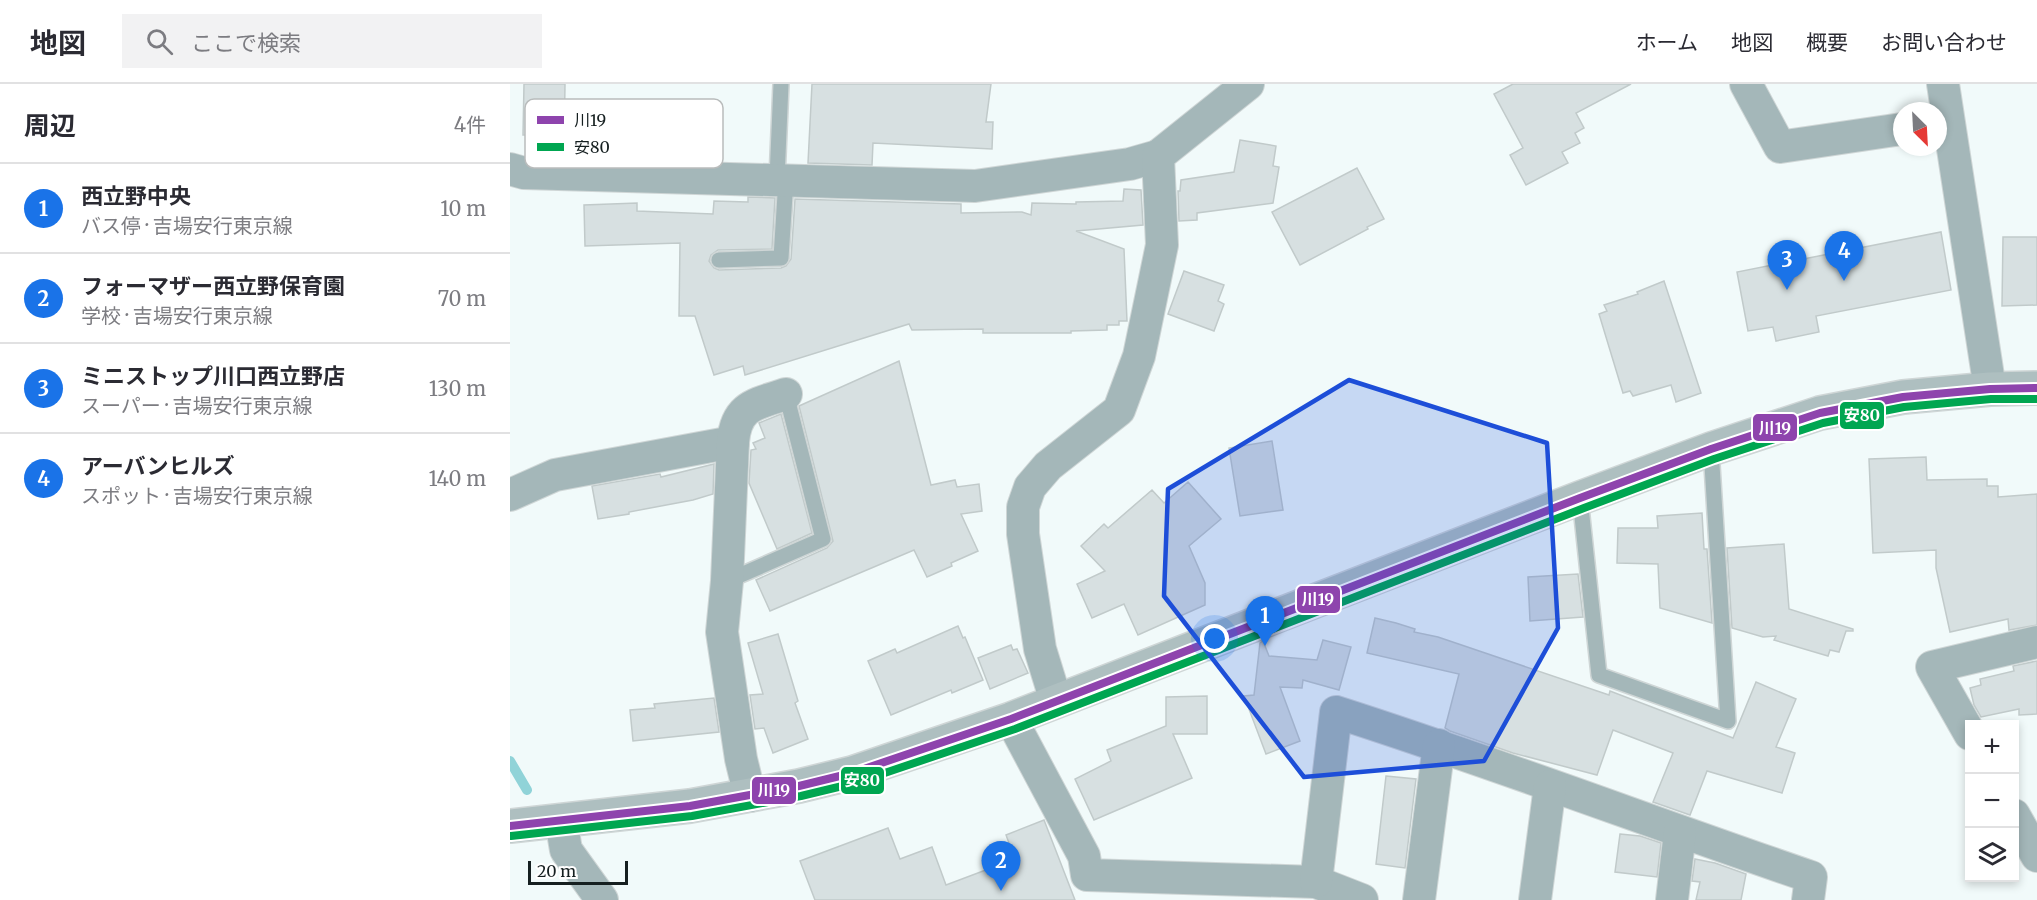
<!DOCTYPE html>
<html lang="ja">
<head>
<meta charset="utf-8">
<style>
	:root { --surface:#fff; --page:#f2f2f3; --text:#2b2b33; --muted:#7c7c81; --line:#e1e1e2; --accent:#1a73e8 }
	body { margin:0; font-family:Merriweather,"Noto Sans JP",serif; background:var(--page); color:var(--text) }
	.controls { position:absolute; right:18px; bottom:18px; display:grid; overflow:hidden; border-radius:0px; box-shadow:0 3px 9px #0003 }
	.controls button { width:54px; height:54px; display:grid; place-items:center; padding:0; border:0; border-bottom:2px solid var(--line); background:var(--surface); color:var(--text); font:30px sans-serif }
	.compass { position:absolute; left:1383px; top:18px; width:54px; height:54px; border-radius:50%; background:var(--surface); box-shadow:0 3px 9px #0003; rotate:156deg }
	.scale { position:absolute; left:18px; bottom:15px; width:100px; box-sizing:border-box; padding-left:6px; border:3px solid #151f20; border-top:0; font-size:16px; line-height:21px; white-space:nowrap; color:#151f20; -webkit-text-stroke:4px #fff; paint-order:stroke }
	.you { position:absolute; left:705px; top:555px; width:21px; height:21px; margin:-15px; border:4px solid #fff; border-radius:50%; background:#1a73e8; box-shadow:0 0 0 9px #1a73e833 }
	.badge { display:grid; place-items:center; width:39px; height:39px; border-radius:50%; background:var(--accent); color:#fff; font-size:20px; font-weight:700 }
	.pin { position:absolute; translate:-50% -50px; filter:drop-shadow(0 2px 3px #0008) }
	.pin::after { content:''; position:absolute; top:32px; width:21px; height:18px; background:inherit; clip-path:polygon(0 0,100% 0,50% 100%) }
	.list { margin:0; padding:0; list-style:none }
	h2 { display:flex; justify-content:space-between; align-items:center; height:78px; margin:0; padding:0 24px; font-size:26px }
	h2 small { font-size:20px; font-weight:400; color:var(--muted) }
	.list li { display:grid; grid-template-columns:39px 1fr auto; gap:18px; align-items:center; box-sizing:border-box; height:90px; padding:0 24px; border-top:2px solid var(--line) }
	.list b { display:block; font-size:22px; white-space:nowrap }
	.list p { margin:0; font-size:20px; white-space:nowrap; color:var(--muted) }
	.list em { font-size:20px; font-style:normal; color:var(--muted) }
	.icon { flex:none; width:33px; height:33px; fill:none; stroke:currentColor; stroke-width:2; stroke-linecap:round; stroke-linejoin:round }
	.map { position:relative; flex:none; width:1527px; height:816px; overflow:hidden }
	header { display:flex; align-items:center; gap:36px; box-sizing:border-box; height:84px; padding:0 30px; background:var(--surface); border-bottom:2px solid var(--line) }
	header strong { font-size:28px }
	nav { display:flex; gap:33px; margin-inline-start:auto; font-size:21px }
	.search { width:420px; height:54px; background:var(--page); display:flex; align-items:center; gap:15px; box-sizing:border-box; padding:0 21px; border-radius:0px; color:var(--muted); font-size:22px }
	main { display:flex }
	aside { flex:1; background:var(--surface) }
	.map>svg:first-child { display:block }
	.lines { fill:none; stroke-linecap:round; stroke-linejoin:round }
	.stream { stroke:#90d3d8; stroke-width:10 }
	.building { fill:#d7e0e1; stroke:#c1caca; stroke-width:1.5 }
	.lane-casing { stroke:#cfd6d6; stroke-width:18 }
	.street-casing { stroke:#cfd6d6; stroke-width:34 }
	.secondary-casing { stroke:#cfd6d6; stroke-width:36 }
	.lane { stroke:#a4b7b9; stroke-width:15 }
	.street { stroke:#a4b7b9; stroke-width:32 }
	.secondary { stroke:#aebfc0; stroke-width:33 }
	.bus-1-casing { stroke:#fff; stroke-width:12 }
	.bus-2-casing { stroke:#fff; stroke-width:12 }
	.bus-1 { stroke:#8e44ad; stroke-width:8 }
	.bus-2 { stroke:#00a651; stroke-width:8 }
	.marked { fill:#1d4ed8; fill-opacity:0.2; stroke:#1d4ed8; stroke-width:4.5; stroke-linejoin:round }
	.key { fill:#fff; stroke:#b9bcbc; stroke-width:1.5 }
	.key-label { font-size:16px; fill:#151f20 }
	.line-badge { stroke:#fff; stroke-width:2 }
	.badge-label { font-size:16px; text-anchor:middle; font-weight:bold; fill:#fff }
</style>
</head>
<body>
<header>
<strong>地図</strong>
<div class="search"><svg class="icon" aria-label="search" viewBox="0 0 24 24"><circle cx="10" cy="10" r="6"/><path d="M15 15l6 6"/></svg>ここで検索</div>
<nav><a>ホーム</a><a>地図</a><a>概要</a><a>お問い合わせ</a></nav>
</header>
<main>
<aside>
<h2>周辺<small>4件</small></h2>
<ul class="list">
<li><span class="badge">1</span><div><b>西立野中央</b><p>バス停 · 吉場安行東京線</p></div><em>10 m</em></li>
<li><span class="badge">2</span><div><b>フォーマザー西立野保育園</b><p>学校 · 吉場安行東京線</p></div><em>70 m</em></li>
<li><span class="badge">3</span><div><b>ミニストップ川口西立野店</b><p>スーパー · 吉場安行東京線</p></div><em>130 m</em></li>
<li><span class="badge">4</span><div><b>アーバンヒルズ</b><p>スポット · 吉場安行東京線</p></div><em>140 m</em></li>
</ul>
</aside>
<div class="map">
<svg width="1527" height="816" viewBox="0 0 1527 816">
	<rect width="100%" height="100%" fill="#f1fafa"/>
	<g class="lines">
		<path class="stream" d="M 0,677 L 17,706"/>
	</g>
	<g class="building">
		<path d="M 14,0 L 55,0 L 54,65 L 27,65 L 27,51 L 13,51 Z"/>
		<path d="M 302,0 L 481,0 L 476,38 L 483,38 L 482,65 L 363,59 L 362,81 L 298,79 Z"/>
		<path d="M 1003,0 L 1121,0 L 1066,29 L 1074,44 L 1065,49 L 1070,59 L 1052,68 L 1058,79 L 1016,101 L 1000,71 L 1013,64 L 984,10 Z"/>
		<path d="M 730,56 L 766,62 L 763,82 L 769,83 L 763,119 L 687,129 L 687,136 L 669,137 L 668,107 L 670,107 L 671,96 L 724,88 Z"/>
		<path d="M 847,84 L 874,135 L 857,143 L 858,145 L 790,181 L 762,128 Z"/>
		<path d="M 614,105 L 631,106 L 633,141 L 566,147 L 614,165 L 617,237 L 609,237 L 609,241 L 597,241 L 597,246 L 561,247 L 561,249 L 473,249 L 473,245 L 402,246 L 399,240 L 235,291 L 233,282 L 204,291 L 185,232 L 169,232 L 170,159 L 75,162 L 74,121 L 127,119 L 127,127 L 203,130 L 204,117 L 238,118 L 238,113 L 265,114 L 262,165 L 208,166 L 201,171 L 199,177 L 204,184 L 209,186 L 271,184 L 276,182 L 281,175 L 285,115 L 451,120 L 451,129 L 512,128 L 521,131 L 522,119 L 566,120 L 566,118 L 613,117 Z"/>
		<path d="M 1431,148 L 1441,206 L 1306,232 L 1309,248 L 1266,257 L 1263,243 L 1238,247 L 1227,188 Z"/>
		<path d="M 1493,153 L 1527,153 L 1527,221 L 1492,222 Z"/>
		<path d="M 674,187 L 714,201 L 708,217 L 714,220 L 704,247 L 658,230 Z"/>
		<path d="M 1154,197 L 1191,309 L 1166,318 L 1161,301 L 1123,312 L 1120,307 L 1113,309 L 1089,230 L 1097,227 L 1094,221 L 1128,210 L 1127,208 Z"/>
		<path d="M 389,277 L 421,401 L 445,396 L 447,403 L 469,400 L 472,427 L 451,430 L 468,467 L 441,479 L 442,482 L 417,493 L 404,466 L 260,527 L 246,496 L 317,464 L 323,457 L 289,322 Z"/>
		<path d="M 271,330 L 302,449 L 267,465 L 239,399 L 241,366 L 246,365 L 243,359 L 255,354 L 249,339 Z"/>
		<path d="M 762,357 L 773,426 L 730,432 L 719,364 Z"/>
		<path d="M 1416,373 L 1417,396 L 1477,395 L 1477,402 L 1488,402 L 1488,413 L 1527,410 L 1527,541 L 1499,546 L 1498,535 L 1440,548 L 1426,484 L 1426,466 L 1363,469 L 1359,375 Z"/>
		<path d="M 204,380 L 203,410 L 183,416 L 119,428 L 119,430 L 88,435 L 82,402 L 150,390 L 151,393 Z"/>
		<path d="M 678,398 L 711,435 L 679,462 L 695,499 L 695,521 L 628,551 L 614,520 L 582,534 L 567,500 L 595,487 L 571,462 L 594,440 L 598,444 L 642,406 L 654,419 Z"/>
		<path d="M 1192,429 L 1194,465 L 1197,465 L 1202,539 L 1150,524 L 1148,480 L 1107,479 L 1108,444 L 1148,444 L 1147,432 Z"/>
		<path d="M 1274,460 L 1279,525 L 1343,545 L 1343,547 L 1336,547 L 1329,568 L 1320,566 L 1318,572 L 1264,556 L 1266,552 L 1253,553 L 1222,544 L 1217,464 Z"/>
		<path d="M 1068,490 L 1073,533 L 1020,537 L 1018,493 Z"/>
		<path d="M 865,534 L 886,539 L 905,545 L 904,548 L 928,553 L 1099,611 L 1100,607 L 1223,654 L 1246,598 L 1286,615 L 1266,663 L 1285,669 L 1272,709 L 1197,687 L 1180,731 L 1143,718 L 1163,669 L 1103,646 L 1087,691 L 1003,669 L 940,647 L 935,644 L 949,590 L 857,569 Z"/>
		<path d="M 448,542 L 453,554 L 455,553 L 473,596 L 442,609 L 441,606 L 381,631 L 358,577 L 385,565 L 387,569 Z"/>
		<path d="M 268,550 L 288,617 L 285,619 L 298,655 L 263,669 L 254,644 L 245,645 L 240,611 L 253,610 L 238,559 Z"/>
		<path d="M 813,556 L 841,563 L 829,606 L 793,596 L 792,604 L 770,603 L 790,657 L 756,670 L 734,612 L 744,611 L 750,559 L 753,557 L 759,572 L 807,576 Z"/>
		<path d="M 501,561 L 503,566 L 507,565 L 518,589 L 480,605 L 468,574 Z"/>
		<path d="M 1527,577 L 1527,630 L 1509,631 L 1509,625 L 1471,633 L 1464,621 L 1460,604 L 1471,601 L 1470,595 L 1504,587 L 1503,582 Z"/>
		<path d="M 697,612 L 697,650 L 663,650 L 682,694 L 584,736 L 565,695 L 601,677 L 597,666 L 656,642 L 656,613 Z"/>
		<path d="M 204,614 L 209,648 L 123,657 L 120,626 L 145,624 L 144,620 Z"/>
		<path d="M 876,692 L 906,695 L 895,784 L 866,780 Z"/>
		<path d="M 534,736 L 565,816 L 305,816 L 290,777 L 378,744 L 390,775 L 422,763 L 436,801 L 505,775 L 496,751 Z"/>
		<path d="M 1110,750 L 1130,752 L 1151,759 L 1147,793 L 1105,788 Z"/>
		<path d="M 1185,775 L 1205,779 L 1236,790 L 1231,816 L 1186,816 L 1190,798 L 1182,797 Z"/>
	</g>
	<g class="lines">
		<defs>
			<g id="lane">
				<path d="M 267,95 L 271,0"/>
				<path d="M 209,176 L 271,174 L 276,95"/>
				<path d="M 1070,414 L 1089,591 L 1218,637 L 1201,365"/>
				<path d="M 217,497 L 313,455 L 276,310"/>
			</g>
			<g id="street">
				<path d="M 1236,0 L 1270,63 L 1392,45"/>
				<path d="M 1433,0 L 1480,305"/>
				<path d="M 0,85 L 14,89 L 465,102 L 620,80 L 648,72"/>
				<path d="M 0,411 L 45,391 L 223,358"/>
				<path d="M 546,617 L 530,565 L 513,450 L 513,423 L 520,403 L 538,382 L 609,326 L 629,272 L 652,161 L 648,72 L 738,0"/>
				<path d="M 501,635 L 574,772 L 577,791 L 806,798 L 852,816"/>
				<path d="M 1460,650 L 1422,583 L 1527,558"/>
				<path d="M 240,712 L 231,675 L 212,548 L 217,497 L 223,358 C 226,321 246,320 276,310"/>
				<path d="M 1504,731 L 1527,772"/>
				<path d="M 51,736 L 56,766 L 92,816"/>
				<path d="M 806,798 L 826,628 C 986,679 1143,739 1301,793 L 1298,816"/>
				<path d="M 909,816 L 929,661"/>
				<path d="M 1025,816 L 1040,702"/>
				<path d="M 1162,816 L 1170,748"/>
			</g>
			<path id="secondary" d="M 0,742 L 180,722 L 289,702 L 342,689 L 501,635 L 1070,414 L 1201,365 L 1310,329 L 1393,313 L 1480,305 L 1527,304"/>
		</defs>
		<use href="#lane" class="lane-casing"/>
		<use href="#street" class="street-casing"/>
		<use href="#secondary" class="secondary-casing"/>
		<use href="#lane" class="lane"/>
		<use href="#street" class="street"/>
		<use href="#secondary" class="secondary"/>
		<defs>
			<path id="bus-1" d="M 0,742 L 180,722 L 289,702 L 342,689 L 501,635 L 1070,414 L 1201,365 L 1310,329 L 1393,313 L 1480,305 L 1527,304"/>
			<path id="bus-2" d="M 1,752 L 182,732 L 291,712 L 345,699 L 505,645 L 1074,424 L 1204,375 L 1313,339 L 1394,323 L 1481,315 L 1527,315"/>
		</defs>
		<use href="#bus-1" class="bus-1-casing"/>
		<use href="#bus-2" class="bus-2-casing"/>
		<use href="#bus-1" class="bus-1"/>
		<use href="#bus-2" class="bus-2"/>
	</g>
	<path class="marked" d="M 839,296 L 1037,359 L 1048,544 L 974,677 L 794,693 L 654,512 L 658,405 Z"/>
	<rect x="15" y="15" width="198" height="69" rx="9" class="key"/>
	<rect x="27" y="32" width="27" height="8" fill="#8e44ad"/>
	<rect x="27" y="59" width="27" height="8" fill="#00a651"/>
	<g class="key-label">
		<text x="64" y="42">川19</text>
		<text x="64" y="69">安80</text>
	</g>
	<g class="line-badge">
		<rect x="1329" y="317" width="46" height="29" rx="6" fill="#00a651"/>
		<rect x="1242" y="329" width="46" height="29" rx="6" fill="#8e44ad"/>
		<rect x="786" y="501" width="45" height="29" rx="6" fill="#8e44ad"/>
		<rect x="330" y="682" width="45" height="29" rx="6" fill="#00a651"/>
		<rect x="241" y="692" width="46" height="29" rx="6" fill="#8e44ad"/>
	</g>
	<g class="badge-label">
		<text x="1352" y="337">安80</text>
		<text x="1265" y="350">川19</text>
		<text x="808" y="521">川19</text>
		<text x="352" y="702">安80</text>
		<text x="264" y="712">川19</text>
	</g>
</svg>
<div class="controls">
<button>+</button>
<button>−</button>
<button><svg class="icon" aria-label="layers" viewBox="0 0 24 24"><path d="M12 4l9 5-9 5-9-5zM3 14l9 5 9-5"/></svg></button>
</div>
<svg class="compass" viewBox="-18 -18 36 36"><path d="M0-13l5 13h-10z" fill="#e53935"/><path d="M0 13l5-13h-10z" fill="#7c7c81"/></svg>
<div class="scale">20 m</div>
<div class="you"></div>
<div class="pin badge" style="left:755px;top:562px">1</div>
<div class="pin badge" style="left:491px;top:807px">2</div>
<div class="pin badge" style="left:1277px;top:206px">3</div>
<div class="pin badge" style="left:1334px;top:197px">4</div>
</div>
</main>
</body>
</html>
